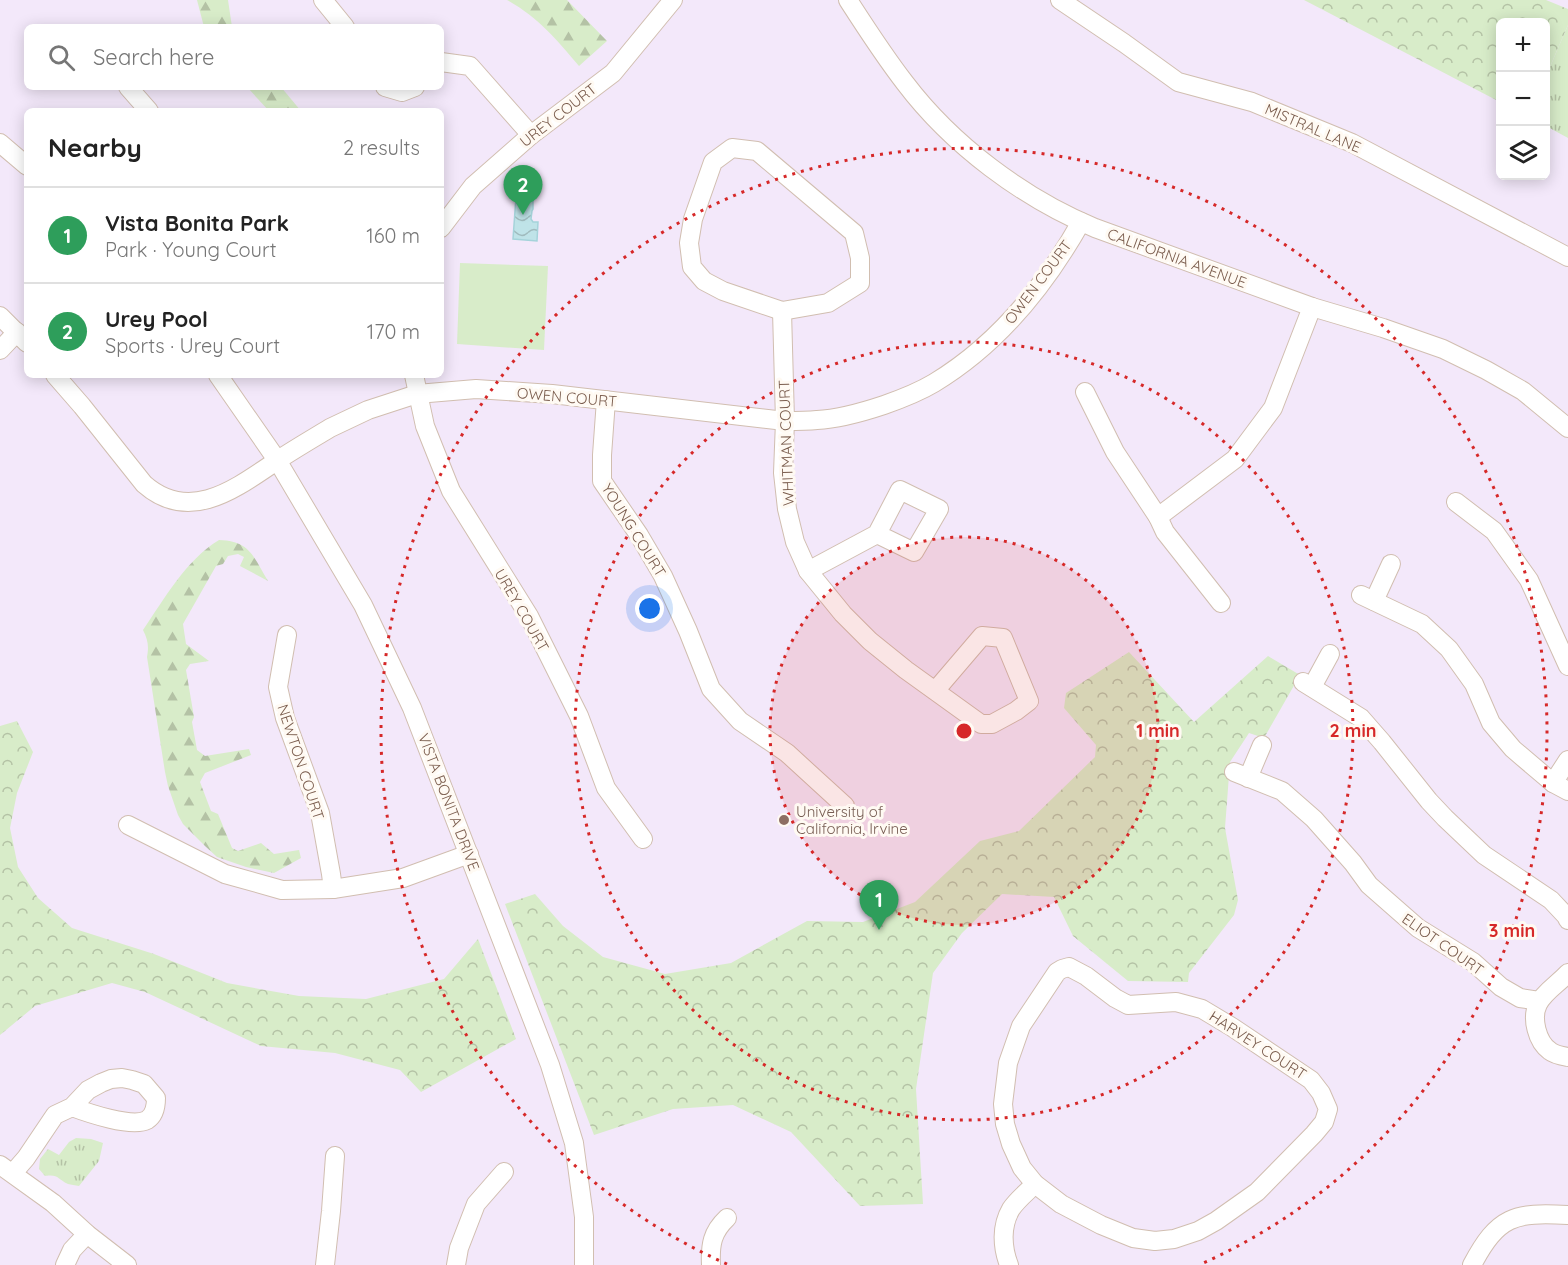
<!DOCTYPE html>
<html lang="en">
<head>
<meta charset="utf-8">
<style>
	:root { --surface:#fff; --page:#f6f6f6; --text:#222; --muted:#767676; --line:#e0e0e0; --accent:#db2777 }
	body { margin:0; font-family:Quicksand,sans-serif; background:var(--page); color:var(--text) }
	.controls { position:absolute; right:18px; top:18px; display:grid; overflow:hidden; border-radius:9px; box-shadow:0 3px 15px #0003 }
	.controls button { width:54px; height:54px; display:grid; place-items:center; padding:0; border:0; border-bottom:2px solid var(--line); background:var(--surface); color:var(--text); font:30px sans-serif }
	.you { position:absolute; left:650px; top:609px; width:21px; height:21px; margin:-15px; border:4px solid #fff; border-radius:50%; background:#1a73e8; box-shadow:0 0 0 9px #1a73e833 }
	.badge { display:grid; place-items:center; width:39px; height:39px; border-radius:50%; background:var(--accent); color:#fff; font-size:20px; font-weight:700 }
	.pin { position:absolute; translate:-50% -50px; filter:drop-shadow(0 2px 3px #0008) }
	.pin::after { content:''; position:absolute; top:32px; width:21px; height:18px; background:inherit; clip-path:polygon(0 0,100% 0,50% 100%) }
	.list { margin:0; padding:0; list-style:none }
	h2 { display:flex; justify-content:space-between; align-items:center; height:78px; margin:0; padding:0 24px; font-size:26px }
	h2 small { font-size:20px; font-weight:400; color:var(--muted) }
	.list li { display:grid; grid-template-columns:39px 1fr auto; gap:18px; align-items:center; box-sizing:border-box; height:96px; padding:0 24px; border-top:2px solid var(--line) }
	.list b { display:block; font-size:22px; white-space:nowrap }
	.list p { margin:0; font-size:20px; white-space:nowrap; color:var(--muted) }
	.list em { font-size:20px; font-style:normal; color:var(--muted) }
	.icon { flex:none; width:33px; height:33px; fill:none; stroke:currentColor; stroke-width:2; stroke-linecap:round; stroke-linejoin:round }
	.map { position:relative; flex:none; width:1568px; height:1265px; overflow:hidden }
	.search { position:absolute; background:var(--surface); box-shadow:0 3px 15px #0003; left:24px; top:24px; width:420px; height:66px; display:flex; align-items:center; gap:15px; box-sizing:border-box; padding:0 21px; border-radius:9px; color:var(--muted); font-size:22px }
	.panel { position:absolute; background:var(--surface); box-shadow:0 3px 15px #0003; left:24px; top:108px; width:420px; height:270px; border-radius:9px }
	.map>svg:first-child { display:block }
	.education { fill:#f3e8fa; fill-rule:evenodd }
	.grass { fill:url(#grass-tufts) }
	.forest { fill:url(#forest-firs) }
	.park { fill:url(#park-crowns) }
	.garden { fill:#d8ecc9 }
	.water { fill:url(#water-waves); stroke:#a5d3da; stroke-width:1.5 }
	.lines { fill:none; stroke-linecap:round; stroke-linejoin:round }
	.minor-casing { stroke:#d1beb0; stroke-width:20 }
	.minor { stroke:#fff; stroke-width:18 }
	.ring { fill:none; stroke:#d62828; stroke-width:3; stroke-dasharray:3 6 }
	.education-dot { fill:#8d6e63; stroke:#fffaf3; stroke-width:2 }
	.labels { text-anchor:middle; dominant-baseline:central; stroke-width:6; stroke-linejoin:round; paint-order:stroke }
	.street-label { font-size:15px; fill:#7a5c4d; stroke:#fffaf3 }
	.education-label { font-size:15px; fill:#785e54; stroke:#fffaf3; text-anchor:start }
	.centre { fill:#d62828; stroke:#fffaf3; stroke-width:3 }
	.ring-label { font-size:18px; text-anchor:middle; font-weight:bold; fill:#d62828; stroke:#fffaf3; stroke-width:6; stroke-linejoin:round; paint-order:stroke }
</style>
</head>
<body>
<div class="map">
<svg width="1568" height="1265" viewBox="0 0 1568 1265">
	<defs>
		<pattern id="grass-tufts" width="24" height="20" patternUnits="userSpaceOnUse" patternTransform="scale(1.5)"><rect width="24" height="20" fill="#d8ecc9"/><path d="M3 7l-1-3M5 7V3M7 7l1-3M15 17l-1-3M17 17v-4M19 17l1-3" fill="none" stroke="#b4c2a5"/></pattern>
		<pattern id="forest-firs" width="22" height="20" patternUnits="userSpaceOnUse" patternTransform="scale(1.5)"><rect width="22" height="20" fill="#d8ecc9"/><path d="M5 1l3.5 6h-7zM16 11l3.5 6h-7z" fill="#b4c2a5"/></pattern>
		<pattern id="park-crowns" width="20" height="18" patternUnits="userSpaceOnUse" patternTransform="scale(1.5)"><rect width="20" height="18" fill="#d8ecc9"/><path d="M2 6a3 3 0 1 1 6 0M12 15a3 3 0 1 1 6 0" fill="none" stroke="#b4c2a5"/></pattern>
		<pattern id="water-waves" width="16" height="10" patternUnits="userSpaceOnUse" patternTransform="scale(1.5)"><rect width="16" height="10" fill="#bfe3e8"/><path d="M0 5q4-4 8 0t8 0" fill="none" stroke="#a0bbbe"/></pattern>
	</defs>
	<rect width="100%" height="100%" fill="#fdf6ec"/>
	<path class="education" d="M 0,0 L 1568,0 L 1568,1265 L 0,1265 ZM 1500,22 L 1546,22 L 1546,176 L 1500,176 ZM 27,27 L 441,27 L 441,87 L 27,87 ZM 27,111 L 441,111 L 441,375 L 27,375 Z"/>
	<g class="grass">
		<path d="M 1568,25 L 1568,138 L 1546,126 L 1546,76 Z"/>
		<path d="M 76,1138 L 91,1139 L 103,1143 L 99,1161 L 79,1186 C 75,1185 71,1185 68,1184 C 57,1179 59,1174 45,1176 L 39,1169 L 40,1159 L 48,1149 L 59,1155 L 69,1142 Z"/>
	</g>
	<g class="forest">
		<path d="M 197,0 L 228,0 L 232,27 L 204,27 Z"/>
		<path d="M 507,0 L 567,0 L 607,41 L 579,66 C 556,39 539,18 507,0 Z"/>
		<path d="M 247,87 L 281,87 L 301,111 L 269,111 Z"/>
		<path d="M 219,540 C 250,541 253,556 268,581 L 240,566 L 244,557 L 238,554 L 228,556 L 223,564 L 216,566 L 183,624 L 186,644 L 209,661 L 190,664 L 186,670 L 194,717 L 192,722 L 197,750 L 205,756 L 249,749 L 251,755 L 205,773 L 200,782 L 211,811 L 218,814 L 232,848 L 238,851 L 261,843 L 274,854 L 299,850 L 301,858 L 274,873 L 246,867 L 217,857 L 205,846 L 183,824 L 178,815 L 168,786 L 165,772 L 147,657 C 149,646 148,640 143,630 C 165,598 185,561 219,540 Z"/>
	</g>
	<g class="park">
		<path d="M 1304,0 L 1546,0 L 1568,9 L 1568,25 L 1546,76 L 1546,22 L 1500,22 L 1500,102 Z"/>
		<path d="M 1129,652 L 1194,722 L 1268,656 L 1300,675 L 1264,738 L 1249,733 L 1230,762 L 1225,828 L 1238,900 L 1234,915 L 1189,973 L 1188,982 L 1128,981 L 1073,936 L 1054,897 L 1002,894 L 962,933 L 933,973 L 916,1089 L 923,1204 L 860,1206 L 791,1132 L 733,1105 L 673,1109 L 594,1135 L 505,904 L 535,894 L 563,926 L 603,957 L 665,974 L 731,963 L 807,921 L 863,922 L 915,902 L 980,841 L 1019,831 L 1095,757 L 1096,745 L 1064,708 L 1066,693 Z"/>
		<path d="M 17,721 L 33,752 L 17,793 L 10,828 L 18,867 L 38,898 L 72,928 L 154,954 L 227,983 L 299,996 L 366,999 L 444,979 L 478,939 L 516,1039 L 421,1092 L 400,1070 L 335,1053 L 261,1046 L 145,992 L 112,983 L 35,1006 L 0,1035 L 0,726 Z"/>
	</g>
	<path class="garden" d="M 460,263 L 548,266 L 544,350 L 457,344 Z"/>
	<path class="water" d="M 516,197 L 533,197 L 533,209 L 532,211 L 531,219 L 533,222 L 538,222 L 537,241 L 513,239 Z"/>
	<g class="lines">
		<defs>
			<g id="minor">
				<path d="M 323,0 L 345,27"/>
				<path d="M 848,0 C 866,28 884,56 905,83 C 952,145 1023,198 1095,228 L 1312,307 L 1383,328 L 1443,349 L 1486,370 L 1523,391 L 1568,428"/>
				<path d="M 1060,0 L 1124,43 L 1178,82 L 1252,102 L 1352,143 L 1568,257"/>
				<path d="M 441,62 L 470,66 L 531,135"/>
				<path d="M 128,87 L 149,111"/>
				<path d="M 385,87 L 402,92 L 415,87"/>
				<path d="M 0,143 L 27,166"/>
				<path d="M 732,148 L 757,151 L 854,233 L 860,258 L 860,283 L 828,303 L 782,311 L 723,291 L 704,281 L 692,267 L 689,243 L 693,219 L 713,162 Z"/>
				<path d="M 441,228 L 473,186 L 531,135 L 613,73 L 673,0"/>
				<path d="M 782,311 L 785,421 L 783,473 L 787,509 L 795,542 L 808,571 L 843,614 L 870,641 L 906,670 L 981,724 L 992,724 L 1016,711 L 1029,701 L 1003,638 L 982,636 L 935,691"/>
				<path d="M 0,316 L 27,343"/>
				<path d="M 0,350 L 17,332"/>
				<path d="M 55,375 L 82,406 L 144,484 C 189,524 235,489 275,462 C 293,450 312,439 330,428 L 368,410 L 417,394 L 476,389 L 552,394 L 785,421 C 796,421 807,421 817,420 C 840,419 863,412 884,405 C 901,399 919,392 934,383 C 997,345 1045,286 1081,222"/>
				<path d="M 218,375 L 277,460 L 363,605 L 412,708 L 550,1065 L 574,1143 L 584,1217 L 584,1265"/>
				<path d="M 414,375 L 425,426 L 451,491 L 529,616 L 579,716 L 606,788 L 643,839"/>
				<path d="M 1085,392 L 1115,452 L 1158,517 L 1165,532 L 1221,603"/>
				<path d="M 606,400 L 602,455 L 602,481 L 639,535 L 663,576 L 688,631 L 711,689 L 740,721 L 787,753 L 845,806"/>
				<path d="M 1456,502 L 1494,531 L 1529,580 L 1568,666"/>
				<path d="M 1158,517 L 1235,459 L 1273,408 L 1312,307"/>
				<path d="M 808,571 L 877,534 L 914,552 L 939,509 L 900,490 L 877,534"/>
				<path d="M 1361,595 L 1422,624 L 1449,649 L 1474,684 L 1491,723 L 1513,749 L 1553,783 L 1568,791"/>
				<path d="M 1374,601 L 1391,564"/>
				<path d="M 287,635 L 278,687 L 285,718 L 320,813 L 331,874 L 333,889"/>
				<path d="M 1303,682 L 1361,718 L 1382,742 L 1429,801 L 1445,818 L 1484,855 L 1551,900 L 1566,916 L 1568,920"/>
				<path d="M 1312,687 L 1330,654"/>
				<path d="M 1234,772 L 1282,791 L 1314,819 L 1353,863 L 1369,885 L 1418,928 L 1473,962 L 1501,987 L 1520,998 L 1539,1001"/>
				<path d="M 1248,778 L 1262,745"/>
				<path d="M 1553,783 L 1568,760"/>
				<path d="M 128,825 L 225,874 L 282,890 L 333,889 L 403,878 L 469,854"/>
				<path d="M 1069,967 L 1086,976 L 1115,998 L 1128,1005 L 1176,1002 L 1202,1009 L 1232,1027 L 1311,1080 L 1321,1093 L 1328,1109 L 1324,1122 L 1314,1134 L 1257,1192 L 1216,1221 L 1198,1231 L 1174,1239 L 1155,1241 L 1133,1238 L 1101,1225 L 1061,1204 L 1035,1184 L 1022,1168 L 1011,1144 L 1005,1124 L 1003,1104 L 1008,1063 L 1021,1026 L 1057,972 L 1062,969 Z"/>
				<path d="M 1568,973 C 1559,983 1544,992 1538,1004 C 1531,1018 1537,1042 1550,1051 C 1555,1055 1562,1056 1568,1057"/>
				<path d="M 0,1165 L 53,1203 L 87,1234 L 127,1265"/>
				<path d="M 13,1173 L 26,1158 L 55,1115 L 72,1107 L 88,1090 L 101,1083 L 111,1079 L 122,1078 L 132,1080 L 144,1084 L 156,1098 C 156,1106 155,1115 147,1120 C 132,1128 88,1113 72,1107"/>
				<path d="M 65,1265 L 72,1250 L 87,1234"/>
				<path d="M 325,1265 L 331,1211 L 335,1156"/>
				<path d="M 456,1265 L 459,1248 L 476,1204 L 504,1172"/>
				<path d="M 711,1265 C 710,1245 712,1232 727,1218"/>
				<path d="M 1009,1265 C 1002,1247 1001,1226 1011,1209 C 1017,1200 1027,1192 1035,1184"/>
				<path d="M 1472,1265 C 1498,1216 1514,1212 1568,1215"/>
			</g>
		</defs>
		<use href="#minor" class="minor-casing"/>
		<use href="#minor" class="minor"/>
	</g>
	<circle cx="964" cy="731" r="194" fill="#d62828" fill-opacity=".12"/>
	<g class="ring">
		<circle cx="964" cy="731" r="194"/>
		<circle cx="964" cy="731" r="389"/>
		<path d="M727 1264A583 583 0 1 1 1201 1264"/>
	</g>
	<circle class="education-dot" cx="784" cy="820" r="6"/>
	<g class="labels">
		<g class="street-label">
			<text transform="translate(558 115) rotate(-38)">UREY COURT</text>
			<text transform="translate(1313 128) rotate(23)">MISTRAL LANE</text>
			<text transform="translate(1177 258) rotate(20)">CALIFORNIA AVENUE</text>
			<text transform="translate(1038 282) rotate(-53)">OWEN COURT</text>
			<text transform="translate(567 397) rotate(5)">OWEN COURT</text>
			<text transform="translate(786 443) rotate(-92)">WHITMAN COURT</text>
			<text transform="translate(634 530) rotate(58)">YOUNG COURT</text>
			<text transform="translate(522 610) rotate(60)">UREY COURT</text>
			<text transform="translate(301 762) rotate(72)">NEWTON COURT</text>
			<text transform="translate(449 802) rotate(69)">VISTA BONITA DRIVE</text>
			<text transform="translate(1443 944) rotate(35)">ELIOT COURT</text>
			<text transform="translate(1258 1045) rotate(33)">HARVEY COURT</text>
		</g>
		<g class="education-label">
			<text x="796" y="811">University of<tspan x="796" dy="17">California, Irvine</tspan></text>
		</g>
	</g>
	<circle cx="964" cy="731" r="9" class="centre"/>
	<g class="ring-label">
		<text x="1158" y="737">1 min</text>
		<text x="1353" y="737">2 min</text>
		<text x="1512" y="937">3 min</text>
	</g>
</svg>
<div class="controls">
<button>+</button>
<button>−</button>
<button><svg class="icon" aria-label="layers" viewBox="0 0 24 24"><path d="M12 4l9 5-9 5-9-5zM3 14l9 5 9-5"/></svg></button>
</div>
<div class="you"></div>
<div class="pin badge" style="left:879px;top:930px;background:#2e9e5b">1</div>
<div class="pin badge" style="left:523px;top:215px;background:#2e9e5b">2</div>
<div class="search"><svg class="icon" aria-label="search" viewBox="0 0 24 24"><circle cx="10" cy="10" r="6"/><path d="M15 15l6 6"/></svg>Search here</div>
<section class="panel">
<h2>Nearby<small>2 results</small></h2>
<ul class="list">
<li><span class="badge" style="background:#2e9e5b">1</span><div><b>Vista Bonita Park</b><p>Park · Young Court</p></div><em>160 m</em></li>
<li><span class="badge" style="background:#2e9e5b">2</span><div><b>Urey Pool</b><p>Sports · Urey Court</p></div><em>170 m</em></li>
</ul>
</section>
</div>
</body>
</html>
